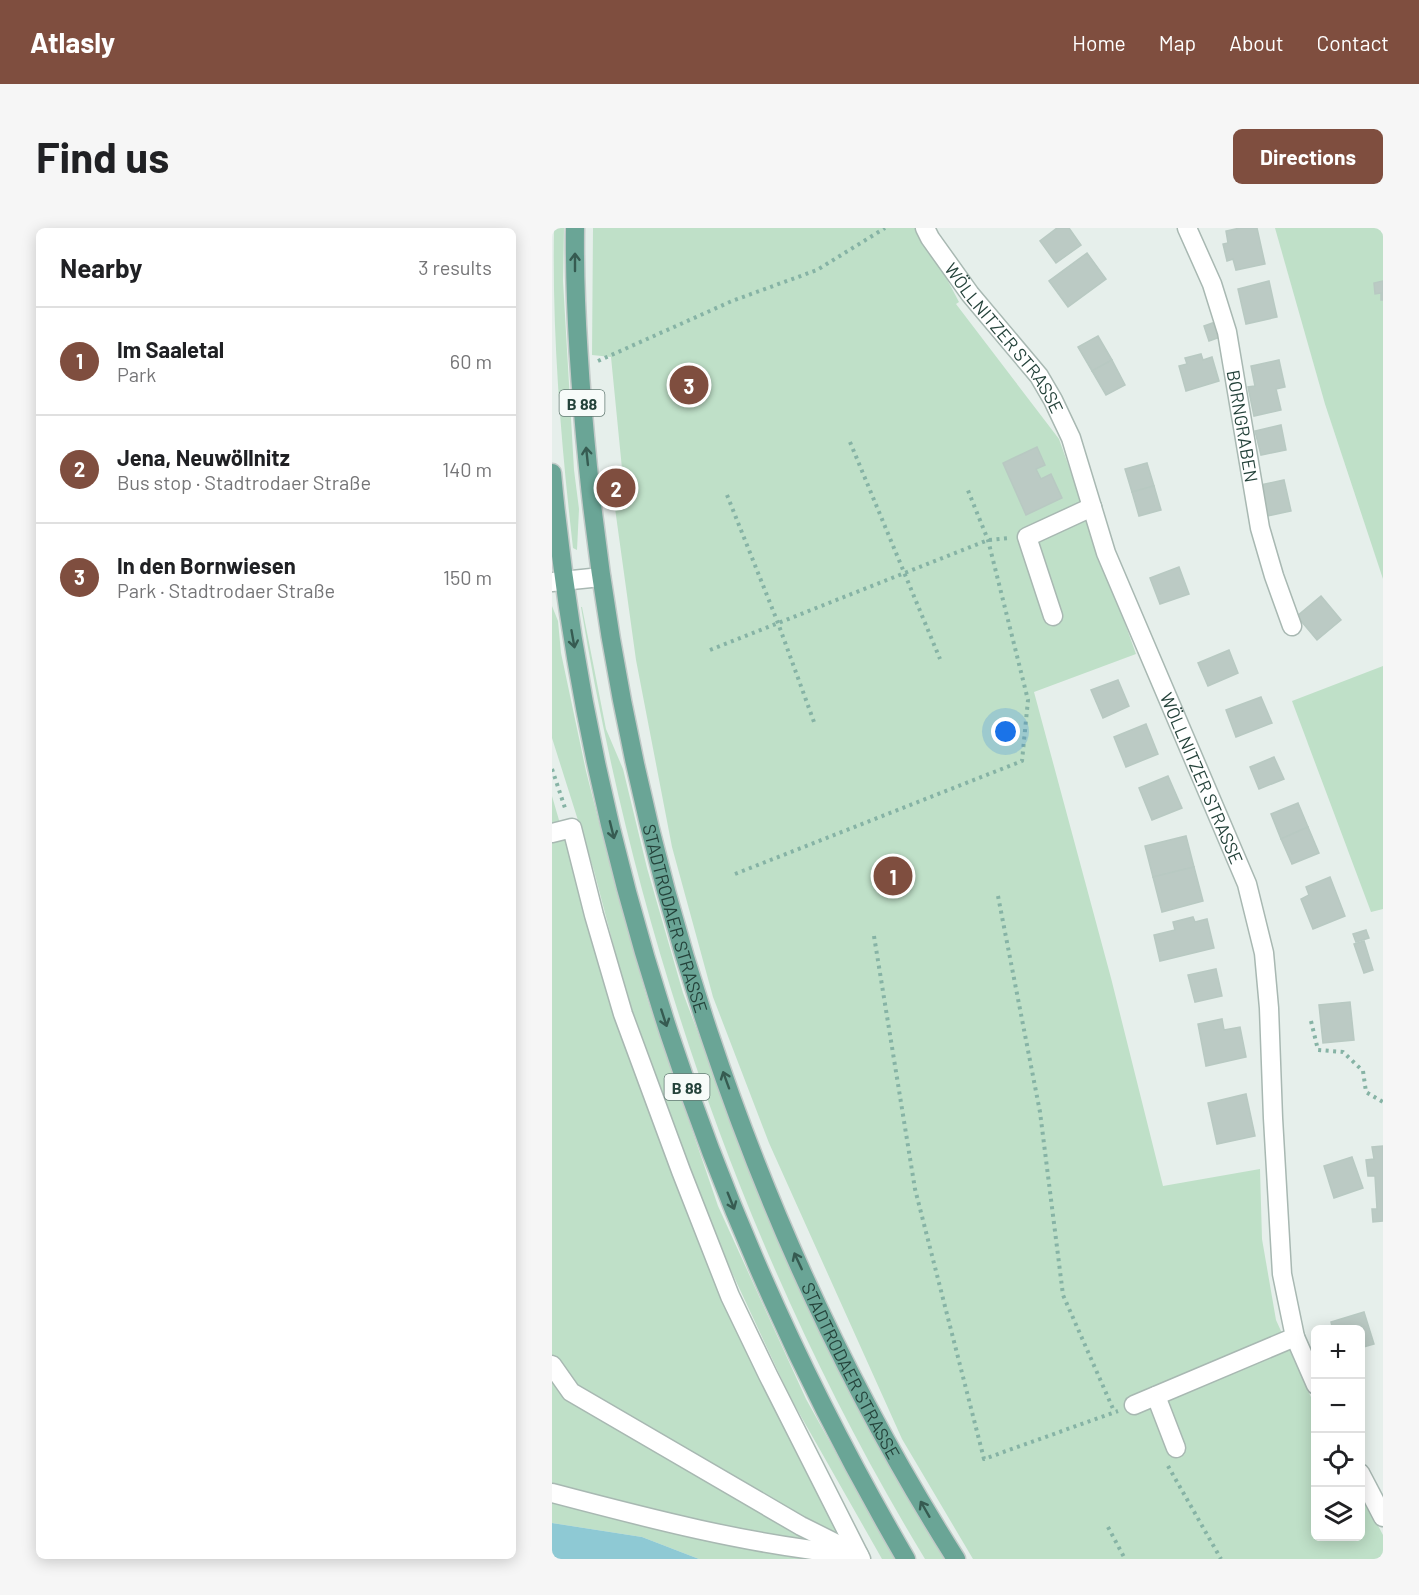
<!DOCTYPE html>
<html lang="en">
<head>
<meta charset="utf-8">
<style>
	:root { --surface:#fff; --page:#f6f6f6; --text:#202124; --muted:#757577; --line:#e0e0e0; --accent:#7f4e3f }
	body { margin:0; font-family:Barlow,sans-serif; background:var(--page); color:var(--text) }
	.controls { position:absolute; right:18px; bottom:18px; display:grid; overflow:hidden; border-radius:9px; box-shadow:0 3px 15px #0003 }
	.controls button { width:54px; height:54px; display:grid; place-items:center; padding:0; border:0; border-bottom:2px solid var(--line); background:var(--surface); color:var(--text); font:30px sans-serif }
	.you { position:absolute; left:454px; top:504px; width:21px; height:21px; margin:-15px; border:4px solid #fff; border-radius:50%; background:#1a73e8; box-shadow:0 0 0 9px #1a73e833 }
	.badge { display:grid; place-items:center; width:39px; height:39px; border-radius:50%; background:var(--accent); color:#fff; font-size:20px; font-weight:700 }
	.pin { position:absolute; translate:-50% -50%; border:3px solid #fff; box-shadow:0 2px 6px #0006 }
	.list { margin:0; padding:0; list-style:none }
	h2 { display:flex; justify-content:space-between; align-items:center; height:78px; margin:0; padding:0 24px; font-size:26px }
	h2 small { font-size:20px; font-weight:400; color:var(--muted) }
	.list li { display:grid; grid-template-columns:39px 1fr auto; gap:18px; align-items:center; box-sizing:border-box; height:108px; padding:0 24px; border-top:2px solid var(--line) }
	.list b { display:block; font-size:22px; white-space:nowrap }
	.list p { margin:0; font-size:20px; white-space:nowrap; color:var(--muted) }
	.list em { font-size:20px; font-style:normal; color:var(--muted) }
	.icon { flex:none; width:33px; height:33px; fill:none; stroke:currentColor; stroke-width:2; stroke-linecap:round; stroke-linejoin:round }
	.map { position:relative; flex:none; width:831px; height:1331px; overflow:hidden; border-radius:9px }
	header { display:flex; align-items:center; gap:36px; box-sizing:border-box; height:84px; padding:0 30px; background:var(--accent); color:#fff }
	header strong { font-size:28px }
	nav { display:flex; gap:33px; margin-inline-start:auto; font-size:21px }
	.intro { display:flex; align-items:center; justify-content:space-between; box-sizing:border-box; height:144px; padding:0 36px }
	h1 { margin:0; font-size:42px }
	.button { padding:15px 27px; border-radius:9px; background:var(--accent); color:#fff; font-size:21px; font-weight:700 }
	main { display:flex; gap:36px; padding:0 36px }
	aside { flex:1; background:var(--surface); border-radius:9px; box-shadow:0 3px 15px #0003 }
	.map>svg:first-child { display:block }
	.green { fill:#bfe0c8 }
	.water { fill:#8ec9d4 }
	.building { fill:#bbcac4; stroke:#b8c9c2; stroke-width:1.5 }
	.lines { fill:none; stroke-linecap:round; stroke-linejoin:round }
	.minor-casing { stroke:#a8b8b2; stroke-width:21 }
	.major-casing { stroke:#c2cac8; stroke-width:21 }
	.path { stroke:#86b3a5; stroke-width:4; stroke-dasharray:3 4.5; stroke-linecap:butt }
	.minor { stroke:#fff; stroke-width:18 }
	.major { stroke:#6aa596; stroke-width:18 }
	.oneway { stroke:#365b51 }
	.labels { text-anchor:middle; dominant-baseline:central; stroke-width:6; stroke-linejoin:round; paint-order:stroke }
	.shield { fill:#f7fbf9; stroke:#637a73; stroke-width:1.5 }
	.shield-label { font-size:16px; font-weight:bold; fill:#24423a }
	.street-label { font-size:18px; fill:#24423a; stroke:#f7fbf9 }
</style>
</head>
<body>
<header>
<strong>Atlasly</strong>
<nav><a>Home</a><a>Map</a><a>About</a><a>Contact</a></nav>
</header>
<div class="intro"><h1>Find us</h1><a class="button">Directions</a></div>
<main>
<aside>
<h2>Nearby<small>3 results</small></h2>
<ul class="list">
<li><span class="badge">1</span><div><b>Im Saaletal</b><p>Park</p></div><em>60 m</em></li>
<li><span class="badge">2</span><div><b>Jena, Neuwöllnitz</b><p>Bus stop · Stadtrodaer Straße</p></div><em>140 m</em></li>
<li><span class="badge">3</span><div><b>In den Bornwiesen</b><p>Park · Stadtrodaer Straße</p></div><em>150 m</em></li>
</ul>
</aside>
<div class="map">
<svg width="831" height="1331" viewBox="0 0 831 1331">
	<rect width="100%" height="100%" fill="#e6efeb"/>
	<g class="green">
		<path d="M 2,0 L 12,0 L 11,53 L 22,242 L 27,281 L 25,322 L 21,320 C 9,214 0,107 2,0 Z"/>
		<path d="M 41,0 L 368,0 L 407,74 L 404,76 L 507,211 L 584,426 L 482,464 L 559,750 L 611,958 L 708,941 L 710,1011 L 724,1092 L 763,1178 L 764,1308 L 808,1308 L 809,1265 L 831,1307 L 831,1331 L 421,1331 L 350,1211 L 217,915 L 161,769 L 120,619 L 84,432 L 62,273 L 72,261 L 59,129 L 40,127 Z"/>
		<path d="M 723,0 L 831,0 L 831,351 L 773,176 Z"/>
		<path d="M 0,378 L 6,393 L 9,425 L 34,543 L 65,665 L 95,770 L 166,978 L 254,1171 L 343,1331 L 330,1331 L 238,1169 L 148,976 L 74,765 L 42,643 L 0,510 Z"/>
		<path d="M 29,379 L 30,379 L 54,501 L 71,541 L 95,640 L 131,765 L 171,871 L 198,941 L 309,1183 L 346,1254 L 392,1331 L 373,1331 C 197,1041 84,713 29,379 Z"/>
		<path d="M 831,438 L 831,681 L 819,684 L 740,473 Z"/>
		<path d="M 0,568 L 68,803 L 303,1331 L 147,1331 L 90,1309 L 0,1295 Z"/>
	</g>
	<path class="water" d="M 0,1295 L 90,1309 L 147,1331 L 0,1331 Z"/>
	<g class="building">
		<path d="M 505,0 L 517,0 L 529,17 L 504,35 L 488,13 Z"/>
		<path d="M 688,0 L 705,0 L 713,36 L 684,42 L 681,31 L 675,33 L 671,16 L 676,15 L 674,3 Z"/>
		<path d="M 535,25 L 554,51 L 516,79 L 497,53 Z"/>
		<path d="M 717,53 L 725,89 L 694,96 L 686,61 Z"/>
		<path d="M 831,53 L 831,72 L 829,72 L 829,65 L 823,66 L 822,55 Z"/>
		<path d="M 666,93 L 671,108 L 657,113 L 652,98 Z"/>
		<path d="M 546,108 L 560,132 L 540,143 L 526,119 Z"/>
		<path d="M 649,126 L 651,132 L 660,129 L 667,153 L 634,163 L 627,138 L 635,136 L 633,130 Z"/>
		<path d="M 560,132 L 573,157 L 554,167 L 540,143 Z"/>
		<path d="M 727,132 L 733,159 L 724,161 L 729,182 L 702,188 L 696,159 L 703,158 L 699,138 Z"/>
		<path d="M 729,197 L 734,222 L 709,227 L 703,203 Z"/>
		<path d="M 485,219 L 493,237 L 484,241 L 489,251 L 499,246 L 510,270 L 474,287 L 451,235 Z"/>
		<path d="M 595,235 L 602,258 L 580,264 L 573,241 Z"/>
		<path d="M 732,252 L 739,283 L 715,288 L 708,257 Z"/>
		<path d="M 602,258 L 609,282 L 587,288 L 580,264 Z"/>
		<path d="M 627,339 L 637,366 L 608,376 L 598,350 Z"/>
		<path d="M 769,368 L 789,392 L 765,412 L 745,388 Z"/>
		<path d="M 677,422 L 686,445 L 656,458 L 646,435 Z"/>
		<path d="M 566,452 L 577,478 L 551,490 L 539,462 Z"/>
		<path d="M 709,469 L 720,495 L 684,509 L 674,482 Z"/>
		<path d="M 594,496 L 606,526 L 574,539 L 562,509 Z"/>
		<path d="M 722,529 L 732,551 L 707,561 L 698,539 Z"/>
		<path d="M 616,548 L 630,580 L 600,592 L 587,560 Z"/>
		<path d="M 746,575 L 756,599 L 729,611 L 719,586 Z"/>
		<path d="M 756,599 L 767,625 L 740,636 L 729,611 Z"/>
		<path d="M 634,608 L 642,639 L 601,649 L 593,618 Z"/>
		<path d="M 642,639 L 651,673 L 610,684 L 601,649 Z"/>
		<path d="M 778,649 L 793,688 L 761,701 L 749,671 L 757,667 L 754,659 Z"/>
		<path d="M 641,689 L 643,694 L 655,691 L 662,720 L 608,733 L 602,707 L 623,702 L 621,694 Z"/>
		<path d="M 814,702 L 817,710 L 804,714 L 801,706 Z"/>
		<path d="M 812,713 L 821,742 L 812,745 L 802,716 Z"/>
		<path d="M 664,741 L 670,768 L 643,774 L 636,747 Z"/>
		<path d="M 798,774 L 802,812 L 771,815 L 767,777 Z"/>
		<path d="M 670,791 L 672,802 L 688,799 L 694,829 L 654,838 L 646,796 Z"/>
		<path d="M 694,866 L 703,908 L 665,916 L 656,875 Z"/>
		<path d="M 831,918 L 831,993 L 821,994 L 820,981 L 825,981 L 823,948 L 816,948 L 814,932 L 822,931 L 820,919 Z"/>
		<path d="M 800,929 L 811,960 L 782,970 L 772,938 Z"/>
		<path d="M 812,1084 L 822,1116 L 808,1120 L 808,1102 L 781,1102 L 779,1094 Z"/>
	</g>
	<g class="lines">
		<defs>
			<g id="minor">
				<path id="s1" d="M 373,0 L 378,10 L 418,66 L 487,148 L 501,172 L 519,210 L 554,325 L 695,656 L 712,725 L 717,780 L 721,890 L 730,1046 L 743,1109 L 764,1157"/>
				<path id="s2" d="M 635,0 L 660,56 L 675,104 L 708,300 L 722,348 L 740,398"/>
				<path d="M 0,354 L 49,349"/>
				<path d="M 501,388 L 475,309 L 540,279"/>
				<path d="M 0,605 L 20,600 L 42,687 L 71,786 L 129,943 L 178,1068 L 216,1147 L 309,1331"/>
				<path d="M 0,1137 L 19,1164 L 249,1298 L 307,1327"/>
				<path d="M 604,1168 L 624,1220"/>
				<path d="M 582,1177 L 743,1109"/>
				<path d="M 808,1245 L 831,1289"/>
				<path d="M 0,1265 C 95,1290 198,1317 296,1326"/>
			</g>
			<g id="major">
				<path id="s3" d="M 23,0 C 22,80 28,159 36,239 C 74,619 199,1008 404,1331"/>
				<path d="M 0,245 C 35,627 161,1000 354,1331"/>
			</g>
		</defs>
		<use href="#minor" class="minor-casing"/>
		<use href="#major" class="major-casing"/>
		<g class="path">
			<path d="M 46,133 L 180,73 L 265,42 L 333,0"/>
			<path d="M 298,214 L 388,431"/>
			<path d="M 175,267 L 226,395 L 262,494"/>
			<path d="M 158,422 L 436,312 L 458,310"/>
			<path d="M 0,541 L 14,583"/>
			<path d="M 183,646 L 470,533 L 476,472 L 436,312 L 415,260"/>
			<path d="M 446,668 L 488,884 L 511,1067 L 562,1183"/>
			<path d="M 322,708 L 363,961 L 432,1231 L 566,1183"/>
			<path d="M 759,793 L 766,822 L 791,824 L 811,843 L 814,864 L 831,874"/>
			<path d="M 616,1238 L 669,1331"/>
			<path d="M 556,1299 L 573,1331"/>
		</g>
		<use href="#minor" class="minor"/>
		<use href="#major" class="major"/>
	</g>
	<defs><path id="oneway-shaft" d="M-6 0H5M1.5-3L5.5 0L1.5 3" fill="none" stroke-width="1.6" stroke-linecap="round" stroke-linejoin="round" transform="scale(1.5)"/></defs>
	<g class="oneway">
		<use href="#oneway-shaft" transform="translate(23 34) rotate(-90)"/>
		<use href="#oneway-shaft" transform="translate(35 228) rotate(-96)"/>
		<use href="#oneway-shaft" transform="translate(21 411) rotate(80)"/>
		<use href="#oneway-shaft" transform="translate(60 602) rotate(76)"/>
		<use href="#oneway-shaft" transform="translate(112 790) rotate(72)"/>
		<use href="#oneway-shaft" transform="translate(174 852) rotate(-110)"/>
		<use href="#oneway-shaft" transform="translate(179 973) rotate(68)"/>
		<use href="#oneway-shaft" transform="translate(246 1033) rotate(-115)"/>
		<use href="#oneway-shaft" transform="translate(373 1281) rotate(-120)"/>
	</g>
	<g class="labels">
		<g class="shield">
			<rect x="7.5" y="162" width="45" height="26" rx="4.5"/>
			<rect x="112.5" y="846" width="45" height="26" rx="4.5"/>
		</g>
		<g class="shield-label">
			<text x="30" y="175">B 88</text>
			<text x="135" y="859">B 88</text>
		</g>
		<g class="street-label">
			<text stroke="none"><textPath href="#s1" startOffset="136">WÖLLNITZER STRASSE</textPath></text>
			<text stroke="none"><textPath href="#s2" startOffset="207">BORNGRABEN</textPath></text>
			<text stroke="none"><textPath href="#s1" startOffset="622">WÖLLNITZER STRASSE</textPath></text>
			<text stroke="none"><textPath href="#s3" startOffset="700">STADTRODAER STRASSE</textPath></text>
			<text stroke="none"><textPath href="#s3" startOffset="1186">STADTRODAER STRASSE</textPath></text>
		</g>
	</g>
</svg>
<div class="controls">
<button>+</button>
<button>−</button>
<button><svg class="icon" aria-label="locate" viewBox="0 0 24 24"><circle cx="12" cy="12" r="6"/><path d="M12 2v4M12 18v4M2 12h4M18 12h4"/></svg></button>
<button><svg class="icon" aria-label="layers" viewBox="0 0 24 24"><path d="M12 4l9 5-9 5-9-5zM3 14l9 5 9-5"/></svg></button>
</div>
<div class="you"></div>
<div class="pin badge" style="left:341px;top:648px">1</div>
<div class="pin badge" style="left:64px;top:260px">2</div>
<div class="pin badge" style="left:137px;top:157px">3</div>
</div>
</main>
</body>
</html>
